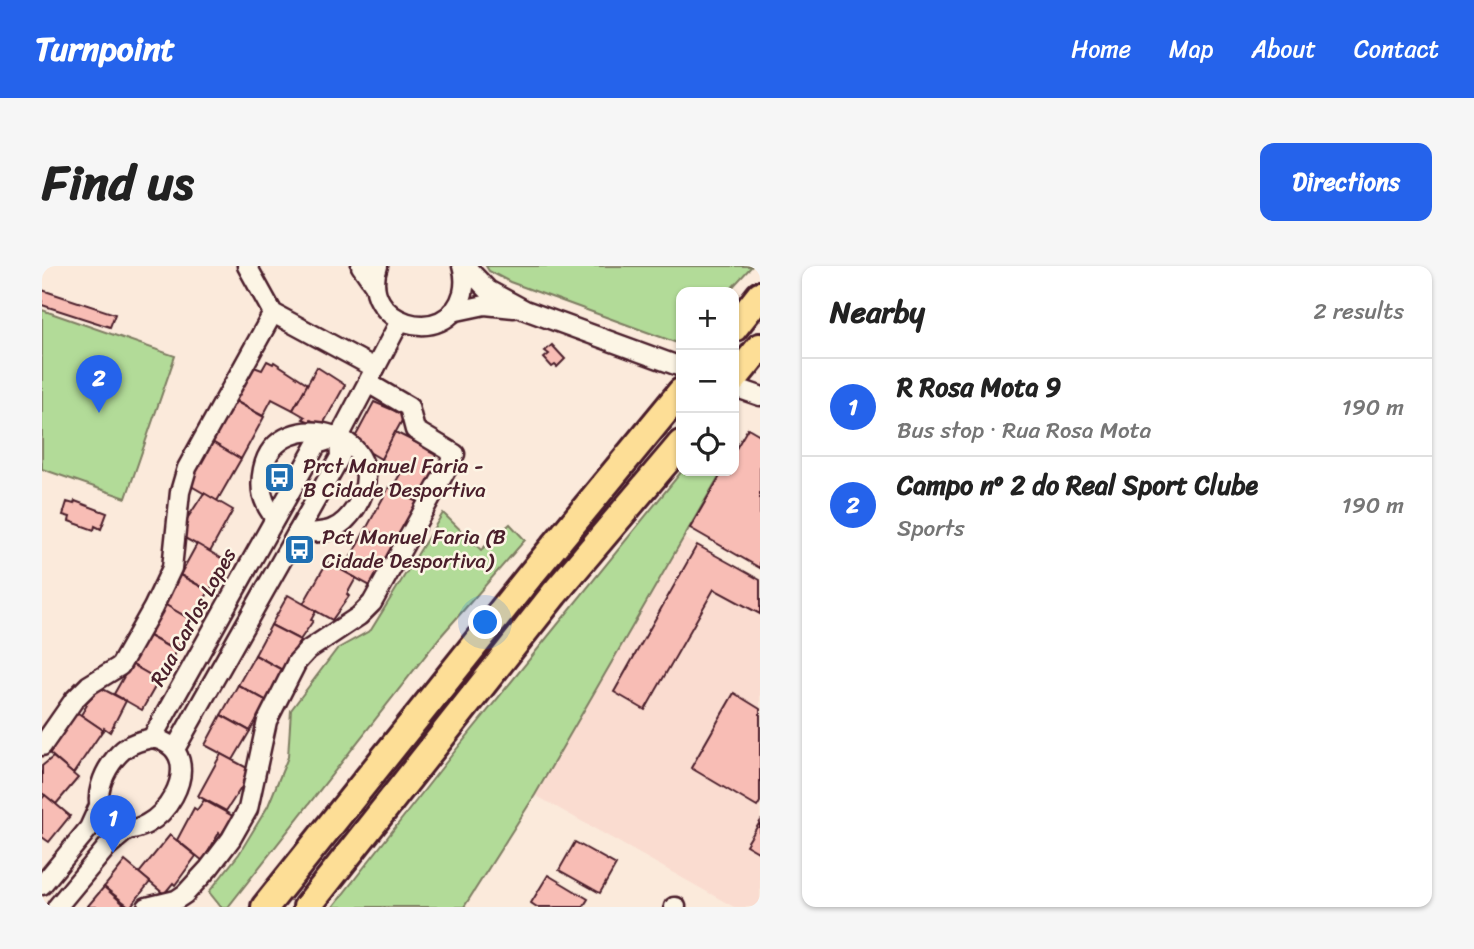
<!DOCTYPE html>
<html lang="en">
<head>
<meta charset="utf-8">
<style>
	:root { --surface:#fff; --page:#f6f6f6; --text:#222; --muted:#767676; --line:#e0e0e0; --accent:#2563eb }
	body { margin:0; font-family:Sriracha,sans-serif; background:var(--page); color:var(--text) }
	.controls { position:absolute; right:21px; top:21px; display:grid; overflow:hidden; border-radius:14px; box-shadow:0 2px 5px #0004 }
	.controls button { width:63px; height:63px; display:grid; place-items:center; padding:0; border:0; border-bottom:2px solid var(--line); background:var(--surface); color:var(--text); font:35px sans-serif }
	.you { position:absolute; left:444px; top:357px; width:24px; height:24px; margin:-18px; border:5px solid #fff; border-radius:50%; background:#1a73e8; box-shadow:0 0 0 10px #1a73e833 }
	.badge { display:grid; place-items:center; width:46px; height:46px; border-radius:50%; background:var(--accent); color:#fff; font-size:23px; font-weight:700 }
	.pin { position:absolute; translate:-50% -58px; filter:drop-shadow(0 2px 4px #0008) }
	.pin::after { content:''; position:absolute; top:37px; width:24px; height:21px; background:inherit; clip-path:polygon(0 0,100% 0,50% 100%) }
	.list { margin:0; padding:0; list-style:none }
	h2 { display:flex; justify-content:space-between; align-items:center; height:91px; margin:0; padding:0 28px; font-size:30px }
	h2 small { font-size:23px; font-weight:400; color:var(--muted) }
	.list li { display:grid; grid-template-columns:46px 1fr auto; gap:21px; align-items:center; box-sizing:border-box; height:98px; padding:0 28px; border-top:2px solid var(--line) }
	.list b { display:block; font-size:26px; white-space:nowrap }
	.list p { margin:0; font-size:23px; white-space:nowrap; color:var(--muted) }
	.list em { font-size:23px; font-style:normal; color:var(--muted) }
	.icon { flex:none; width:38px; height:38px; fill:none; stroke:currentColor; stroke-width:2; stroke-linecap:round; stroke-linejoin:round }
	.map { position:relative; flex:none; width:718px; height:641px; overflow:hidden; border-radius:14px }
	header { display:flex; align-items:center; gap:42px; box-sizing:border-box; height:98px; padding:0 35px; background:var(--accent); color:#fff }
	header strong { font-size:33px }
	nav { display:flex; gap:38px; margin-inline-start:auto; font-size:24px }
	.intro { display:flex; align-items:center; justify-content:space-between; box-sizing:border-box; height:168px; padding:0 42px }
	h1 { margin:0; font-size:49px }
	.button { padding:18px 32px; border-radius:14px; background:var(--accent); color:#fff; font-size:24px; font-weight:700 }
	main { display:flex; gap:42px; padding:0 42px }
	aside { flex:1; background:var(--surface); border-radius:14px; box-shadow:0 2px 5px #0004 }
	.map>svg:first-child { display:block }
	.built { fill:#fadcd0 }
	.green { fill:#b2db98; stroke:#7e7d62; stroke-width:2 }
	.building { fill:#f8bdb5; stroke:#4a1f2b; stroke-width:2 }
	.lines { fill:none; stroke-linecap:round; stroke-linejoin:round }
	.minor-casing { stroke:#4a1f2b; stroke-width:23 }
	.highway-casing { stroke:#4a1f2b; stroke-width:32 }
	.minor { stroke:#fcf5e5; stroke-width:18 }
	.highway { stroke:#fdde96; stroke-width:26 }
	.labels { text-anchor:middle; dominant-baseline:central; stroke-width:5; stroke-linejoin:round; paint-order:stroke }
	.poi-label { font-size:21px; fill:#4a1f2b; stroke:#fcf5e5; text-anchor:start }
	.street-label { font-size:21px; fill:#4a1f2b; stroke:#fcf5e5 }
</style>
</head>
<body>
<header>
<strong>Turnpoint</strong>
<nav><a>Home</a><a>Map</a><a>About</a><a>Contact</a></nav>
</header>
<div class="intro"><h1>Find us</h1><a class="button">Directions</a></div>
<main>
<div class="map">
<svg width="718" height="641" viewBox="0 0 718 641">
	<rect width="100%" height="100%" fill="#fbeadb"/>
	<filter id="ink" filterUnits="userSpaceOnUse"><feTurbulence type="fractalNoise" baseFrequency=".0143" numOctaves="2"/><feDisplacementMap in="SourceGraphic" scale="14" xChannelSelector="R" yChannelSelector="G"/><feConvolveMatrix kernelMatrix="1 2 1 2 8 2 1 2 1" color-interpolation-filters="sRGB"/></filter>
	<g filter="url(#ink)">
		<path class="built" d="M 640,271 L 718,314 L 718,641 L 692,641 L 493,529 Z"/>
		<g class="green">
			<path d="M 444,0 L 710,0 L 686,26 L 639,26 L 638,78 L 468,16 L 447,5 Z"/>
			<path d="M 0,44 L 133,90 L 84,232 L 0,203 Z"/>
			<path d="M 640,205 L 680,205 L 493,529 L 422,641 L 291,641 L 409,490 Z"/>
			<path d="M 401,247 L 439,284 L 468,258 L 483,274 L 398,371 L 186,641 L 179,641 L 167,626 L 197,588 L 226,540 L 246,491 L 249,444 L 295,383 L 329,364 Z"/>
		</g>
		<g class="building">
			<path d="M 0,24 L 73,48 L 68,61 L 0,39 Z"/>
			<path d="M 510,79 L 523,93 L 515,101 L 513,99 L 510,101 L 502,92 L 507,88 L 503,85 Z"/>
			<path d="M 225,95 L 231,98 L 232,96 L 266,118 L 251,144 L 230,133 L 221,150 L 193,135 L 206,107 L 208,108 L 212,101 L 220,104 Z"/>
			<path d="M 275,101 L 303,119 L 280,160 L 269,154 L 268,156 L 261,153 L 263,151 L 251,144 Z"/>
			<path d="M 193,135 L 222,151 L 199,193 L 170,176 L 182,150 L 184,152 Z"/>
			<path d="M 332,136 L 363,149 L 339,193 L 327,186 L 325,188 L 310,177 Z"/>
			<path d="M 706,162 L 718,169 L 718,302 L 648,262 L 681,205 L 692,205 L 692,186 Z"/>
			<path d="M 353,166 L 389,184 L 388,186 L 394,189 L 389,198 L 396,203 L 377,237 L 350,222 L 360,205 L 339,193 Z"/>
			<path d="M 170,176 L 199,193 L 175,235 L 146,218 L 158,192 L 160,194 Z"/>
			<path d="M 347,221 L 377,237 L 353,279 L 324,263 Z"/>
			<path d="M 162,227 L 191,244 L 168,286 L 139,270 L 146,258 L 143,256 Z"/>
			<path d="M 33,235 L 65,247 L 59,263 L 53,260 L 52,264 L 27,255 L 28,251 L 21,249 L 25,236 L 32,238 Z"/>
			<path d="M 324,263 L 353,279 L 330,321 L 301,305 Z"/>
			<path d="M 155,278 L 184,295 L 167,325 L 138,309 Z"/>
			<path d="M 655,279 L 718,314 L 718,348 L 672,323 L 603,444 L 572,426 Z"/>
			<path d="M 285,296 L 314,312 L 305,328 L 307,330 L 290,354 L 261,338 Z"/>
			<path d="M 138,309 L 167,325 L 151,355 L 122,338 Z"/>
			<path d="M 246,329 L 274,345 L 269,354 L 271,355 L 258,374 L 229,359 Z"/>
			<path d="M 122,338 L 151,355 L 134,385 L 105,369 Z"/>
			<path d="M 229,359 L 258,374 L 242,405 L 213,389 Z"/>
			<path d="M 105,369 L 134,385 L 117,414 L 89,398 Z"/>
			<path d="M 213,389 L 242,405 L 225,435 L 196,419 Z"/>
			<path d="M 89,398 L 117,414 L 100,444 L 72,428 Z"/>
			<path d="M 196,419 L 225,435 L 208,465 L 179,449 Z"/>
			<path d="M 55,420 L 84,435 L 68,466 L 62,462 L 61,464 L 39,449 L 45,439 L 43,438 Z"/>
			<path d="M 692,427 L 718,443 L 718,536 L 715,541 L 649,502 Z"/>
			<path d="M 33,445 L 61,464 L 31,508 L 5,485 Z"/>
			<path d="M 179,449 L 208,465 L 191,494 L 163,479 Z"/>
			<path d="M 179,488 L 207,503 L 201,515 L 203,516 L 184,545 L 156,530 Z"/>
			<path d="M 11,491 L 36,512 L 14,538 L 0,527 L 0,500 Z"/>
			<path d="M 3,529 L 28,550 L 7,576 L 0,571 L 0,533 Z"/>
			<path d="M 162,534 L 191,550 L 179,569 L 177,567 L 161,595 L 135,574 L 152,542 L 155,544 Z"/>
			<path d="M 718,556 L 718,587 L 704,579 Z"/>
			<path d="M 128,569 L 154,590 L 133,619 L 131,617 L 122,628 L 97,607 Z"/>
			<path d="M 533,576 L 574,599 L 558,627 L 517,604 Z"/>
			<path d="M 83,595 L 108,616 L 88,641 L 62,621 Z"/>
			<path d="M 506,609 L 546,633 L 541,641 L 495,641 L 489,637 Z"/>
			<path d="M 62,621 L 85,641 L 45,641 Z"/>
		</g>
		<g class="lines">
			<defs>
				<g id="minor">
					<path d="M 205,0 L 231,47 L 333,102"/>
					<path d="M 319,0 L 333,20"/>
					<path d="M 336,0 C 316,57 405,85 421,27 C 423,18 423,9 420,0"/>
					<path d="M 423,0 L 446,24 L 483,44 L 639,101"/>
					<path d="M 410,46 L 443,39 L 472,42"/>
					<path d="M 692,121 L 718,130"/>
					<path d="M 233,252 C 220,236 217,223 221,203 C 236,134 359,169 314,241 C 298,266 284,267 255,267"/>
					<path d="M 110,472 L 275,178 L 297,171"/>
					<path d="M 110,472 C 176,485 114,585 71,559 C 42,542 63,496 85,481 C 92,476 101,474 110,472 Z"/>
					<path d="M 0,480 L 32,434 L 47,419 L 78,400 L 111,342 L 130,302 L 138,226 L 145,202 L 231,47"/>
					<path d="M 133,483 L 298,191 L 297,171 L 358,55"/>
					<path d="M 0,619 L 47,562 L 57,540"/>
					<path d="M 15,641 L 65,581 L 84,565"/>
					<path d="M 105,641 L 134,634 L 143,628 L 167,602 L 189,573 L 206,543 L 225,455 L 255,396 L 266,384 L 317,350 L 330,337 L 413,188 L 373,164 L 367,141 L 326,117"/>
					<path d="M 632,641 L 634,641"/>
				</g>
				<g id="highway">
					<path d="M 692,62 L 718,29"/>
					<path d="M 692,113 L 718,81"/>
					<path d="M 223,641 L 486,312 L 639,126"/>
					<path d="M 265,641 L 512,328 L 639,178"/>
				</g>
			</defs>
			<use href="#minor" class="minor-casing"/>
			<use href="#highway" class="highway-casing"/>
			<use href="#minor" class="minor"/>
			<use href="#highway" class="highway"/>
		</g>
	</g>
	<defs>
		<symbol id="bus-square" viewBox="-11 -11 22 22"><rect x="-9" y="-9" width="18" height="18" rx="4" fill="#1f6fb2" stroke="#fcf5e5"/><path d="M-5-6H5V4H4V6H2V4H-2V6H-4V4H-5ZM-3.5-4V0h7V-4ZM-3.5 1.2v1.5H-2V1.2ZM2 1.2v1.5H3.5V1.2Z" fill="#fff"/></symbol>
	</defs>
	<g fill-rule="evenodd">
		<use href="#bus-square" x="220" y="194" width="35" height="35"/>
		<use href="#bus-square" x="240" y="266" width="35" height="35"/>
	</g>
	<g class="labels">
		<g class="poi-label">
			<text x="261" y="200">Prct Manuel Faria -<tspan x="261" dy="24">B Cidade Desportiva</tspan></text>
			<text x="280" y="271">Pct Manuel Faria (B<tspan x="280" dy="24">Cidade Desportiva)</tspan></text>
		</g>
		<g class="street-label">
			<text transform="translate(151 351) rotate(-61)">Rua Carlos Lopes</text>
		</g>
	</g>
</svg>
<div class="controls">
<button>+</button>
<button>−</button>
<button><svg class="icon" aria-label="locate" viewBox="0 0 24 24"><circle cx="12" cy="12" r="6"/><path d="M12 2v4M12 18v4M2 12h4M18 12h4"/></svg></button>
</div>
<div class="you"></div>
<div class="pin badge" style="left:71px;top:587px">1</div>
<div class="pin badge" style="left:57px;top:147px">2</div>
</div>
<aside>
<h2>Nearby<small>2 results</small></h2>
<ul class="list">
<li><span class="badge">1</span><div><b>R Rosa Mota 9</b><p>Bus stop · Rua Rosa Mota</p></div><em>190 m</em></li>
<li><span class="badge">2</span><div><b>Campo nº 2 do Real Sport Clube</b><p>Sports</p></div><em>190 m</em></li>
</ul>
</aside>
</main>
</body>
</html>
